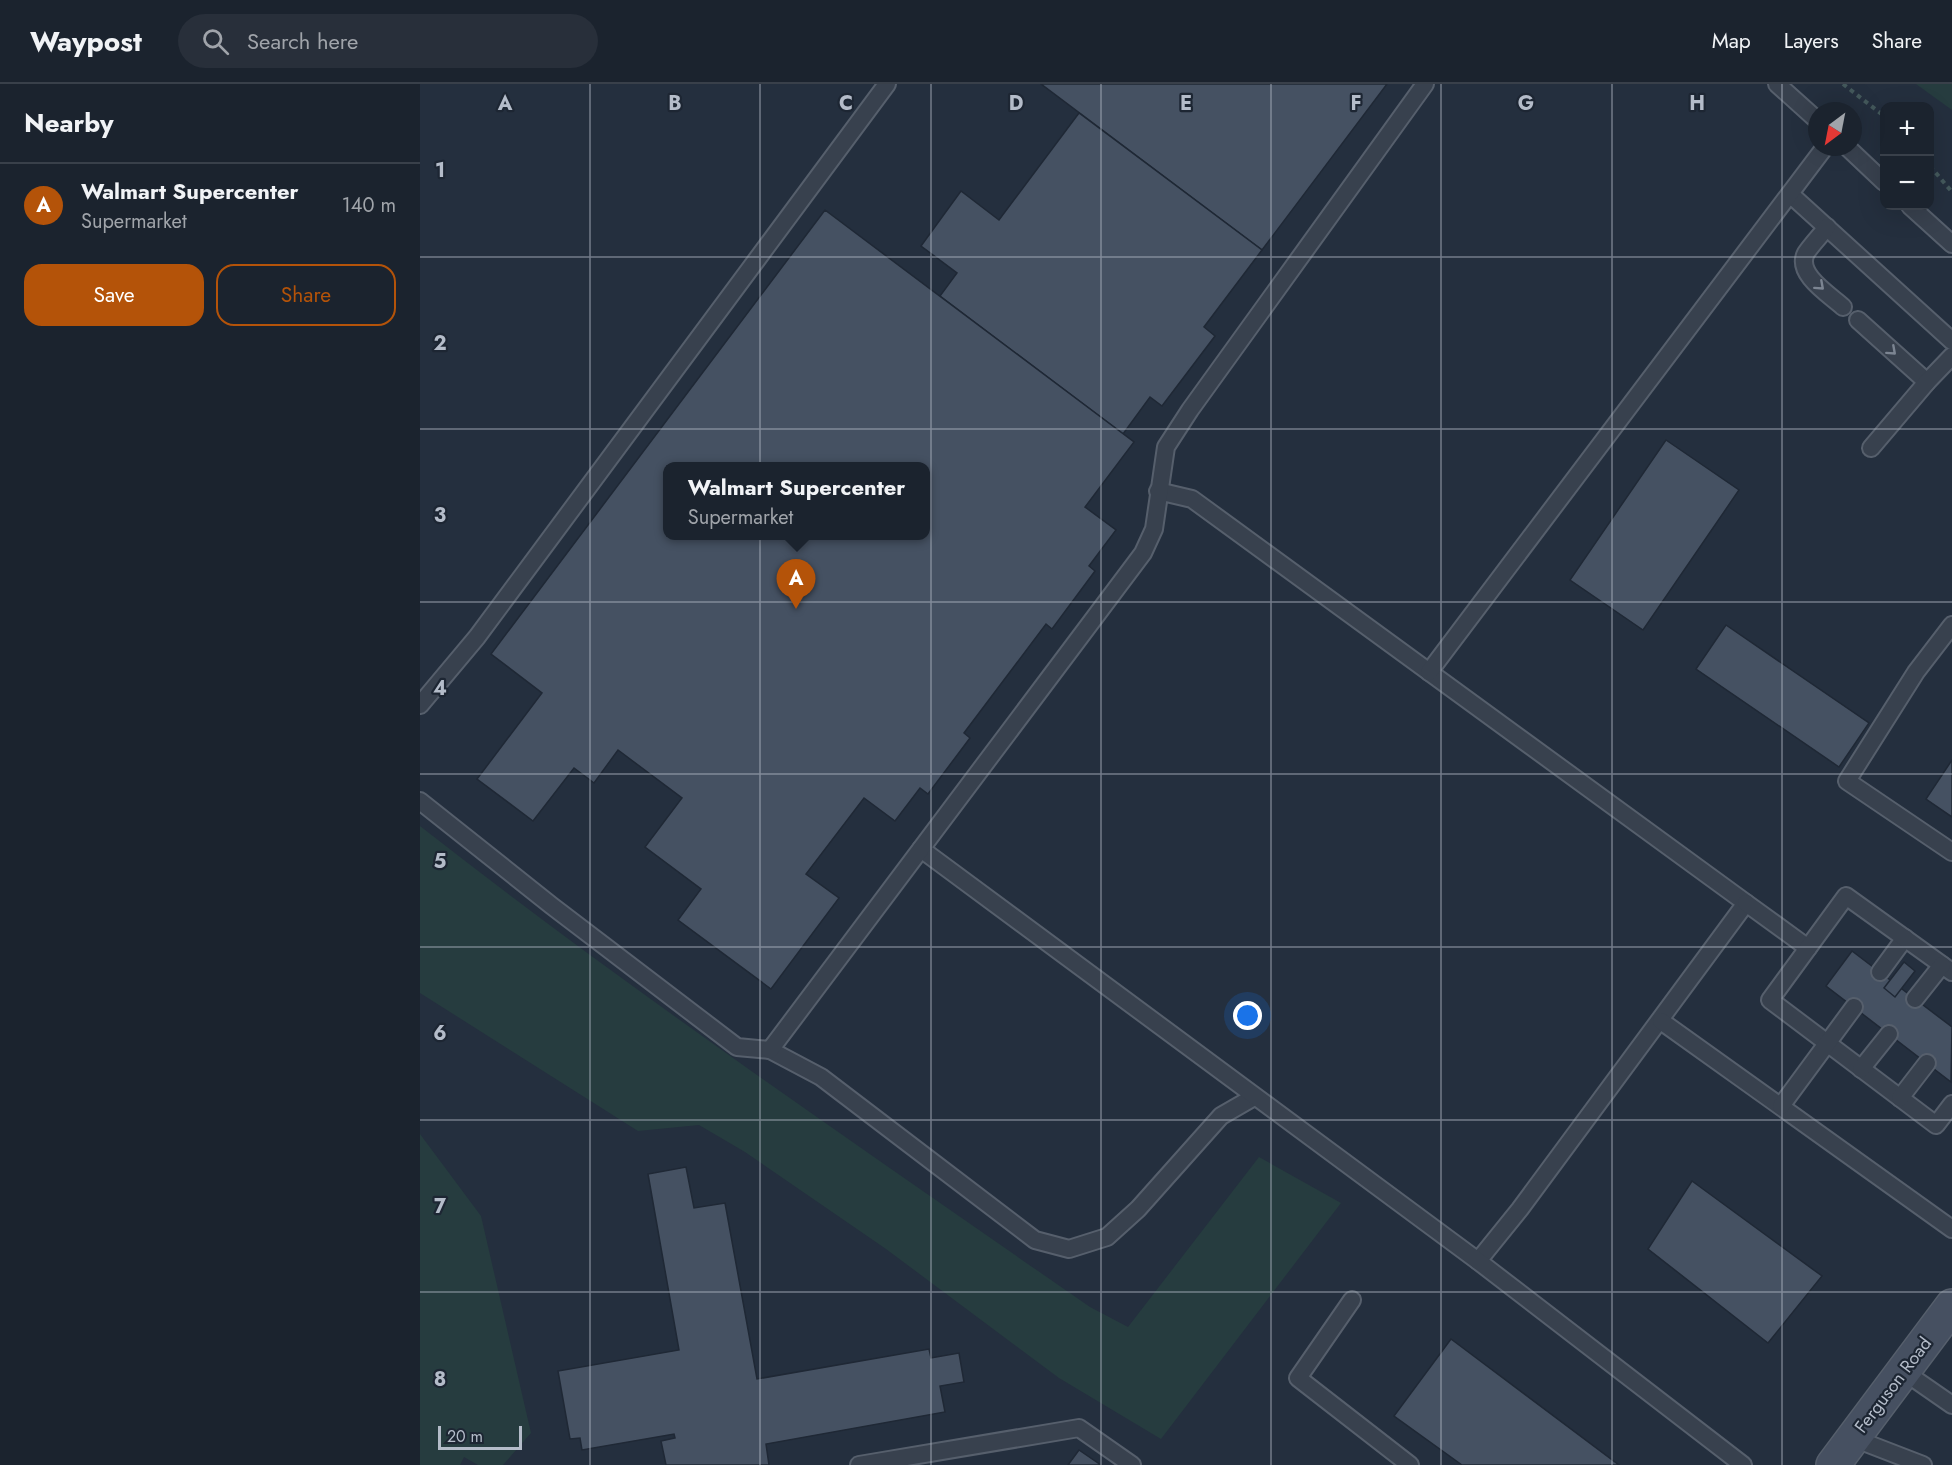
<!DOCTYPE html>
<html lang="en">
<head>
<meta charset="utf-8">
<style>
	:root { --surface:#1b232e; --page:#282f3a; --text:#f1f3f6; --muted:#a0a4aa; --line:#39404a; --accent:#b45309 }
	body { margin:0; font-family:Jost,sans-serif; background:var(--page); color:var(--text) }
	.controls { position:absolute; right:18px; top:18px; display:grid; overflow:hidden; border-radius:12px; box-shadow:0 6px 24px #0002 }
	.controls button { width:54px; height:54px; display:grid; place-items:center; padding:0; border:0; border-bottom:2px solid var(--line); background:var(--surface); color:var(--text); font:30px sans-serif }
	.compass { position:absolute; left:1388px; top:18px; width:54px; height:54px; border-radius:50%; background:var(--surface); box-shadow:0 6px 24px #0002; rotate:212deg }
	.scale { position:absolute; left:18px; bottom:15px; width:84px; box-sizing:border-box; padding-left:6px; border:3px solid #b4bcc9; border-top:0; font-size:16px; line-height:21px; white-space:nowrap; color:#b4bcc9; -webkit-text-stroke:4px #1d2633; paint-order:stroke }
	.you { position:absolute; left:828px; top:932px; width:21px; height:21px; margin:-15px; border:4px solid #fff; border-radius:50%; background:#1a73e8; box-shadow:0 0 0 9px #1a73e833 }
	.badge { display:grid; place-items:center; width:39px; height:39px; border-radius:50%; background:var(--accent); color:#fff; font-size:20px; font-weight:700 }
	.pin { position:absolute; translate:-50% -50px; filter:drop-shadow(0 2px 3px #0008) }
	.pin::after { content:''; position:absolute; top:32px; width:21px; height:18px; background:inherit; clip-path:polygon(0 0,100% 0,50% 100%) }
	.popup { position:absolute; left:243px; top:378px; width:267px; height:78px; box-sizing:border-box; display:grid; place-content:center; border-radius:12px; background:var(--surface); filter:drop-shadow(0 2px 4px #0005); font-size:20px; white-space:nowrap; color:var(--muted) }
	.popup b { font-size:22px; color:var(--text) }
	.popup::after { content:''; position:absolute; left:50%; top:100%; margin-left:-12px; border:12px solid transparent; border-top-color:var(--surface) }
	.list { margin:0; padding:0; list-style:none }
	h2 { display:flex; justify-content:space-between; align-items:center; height:78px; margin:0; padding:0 24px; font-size:26px }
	h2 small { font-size:20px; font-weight:400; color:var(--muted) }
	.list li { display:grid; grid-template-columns:39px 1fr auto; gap:18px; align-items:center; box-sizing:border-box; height:84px; padding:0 24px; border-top:2px solid var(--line) }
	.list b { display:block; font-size:22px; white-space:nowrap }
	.list p { margin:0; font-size:20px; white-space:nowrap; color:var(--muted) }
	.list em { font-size:20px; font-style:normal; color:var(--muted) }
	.actions { display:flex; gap:12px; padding:18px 24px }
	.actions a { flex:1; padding:14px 0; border:2px solid var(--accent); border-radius:18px; text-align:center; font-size:21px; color:var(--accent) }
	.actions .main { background:var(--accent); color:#fff }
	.icon { flex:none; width:33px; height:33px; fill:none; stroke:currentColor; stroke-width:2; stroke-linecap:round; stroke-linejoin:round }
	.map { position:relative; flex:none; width:1532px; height:1381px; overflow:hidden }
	header { display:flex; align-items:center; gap:36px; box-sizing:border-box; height:84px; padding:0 30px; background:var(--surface); border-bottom:2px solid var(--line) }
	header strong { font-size:28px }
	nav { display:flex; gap:33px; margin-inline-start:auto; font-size:21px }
	.search { width:420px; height:54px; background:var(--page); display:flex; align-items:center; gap:15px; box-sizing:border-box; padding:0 21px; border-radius:33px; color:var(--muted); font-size:22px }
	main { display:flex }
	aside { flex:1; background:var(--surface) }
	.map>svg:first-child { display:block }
	.green { fill:#263c3f }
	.building { fill:#455162; stroke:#1f2835; stroke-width:1.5; fill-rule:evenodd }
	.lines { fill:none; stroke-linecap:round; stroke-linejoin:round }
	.lane-casing { stroke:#565f6c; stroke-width:20 }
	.secondary-casing { stroke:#565f6c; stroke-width:36 }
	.path { stroke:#44595c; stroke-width:4; stroke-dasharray:4.5 4.5; stroke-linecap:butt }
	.lane { stroke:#38414e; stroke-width:16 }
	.secondary { stroke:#465061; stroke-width:33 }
	.oneway { stroke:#7c8592 }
	.grid { fill:none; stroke:#b4bcc9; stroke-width:1.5; stroke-opacity:0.55 }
	.labels { text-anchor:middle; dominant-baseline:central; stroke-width:4.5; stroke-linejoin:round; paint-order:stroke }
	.street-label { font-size:18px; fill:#b4bcc9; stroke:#1d2633 }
	.grid-label { font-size:20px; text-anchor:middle; font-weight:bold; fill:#b4bcc9; stroke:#1d2633; stroke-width:4.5; stroke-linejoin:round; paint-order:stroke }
</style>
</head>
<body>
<header>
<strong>Waypost</strong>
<div class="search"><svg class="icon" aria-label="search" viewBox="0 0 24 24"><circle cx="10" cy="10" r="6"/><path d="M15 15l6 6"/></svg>Search here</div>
<nav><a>Map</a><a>Layers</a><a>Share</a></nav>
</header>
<main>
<aside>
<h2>Nearby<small></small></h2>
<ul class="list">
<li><span class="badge">A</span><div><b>Walmart Supercenter</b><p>Supermarket</p></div><em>140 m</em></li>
</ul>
<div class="actions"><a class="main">Save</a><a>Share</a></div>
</aside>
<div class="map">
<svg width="1532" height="1381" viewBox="0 0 1532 1381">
	<rect width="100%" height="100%" fill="#242f3e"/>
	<g class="green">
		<path d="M 1496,0 L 1532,0 L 1532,26 Z"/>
		<path d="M 0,742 C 216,911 444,1066 670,1223 L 708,1243 L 839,1073 L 921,1119 L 741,1355 L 639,1294 L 466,1165 L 325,1068 L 279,1041 L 218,1047 L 0,909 Z"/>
		<path d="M 0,1050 L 61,1132 L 111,1349 L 83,1381 L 58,1381 L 44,1373 L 40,1381 L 0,1381 Z"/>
	</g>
	<g class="building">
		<path d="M 621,0 L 967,0 L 842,166 Z"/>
		<path d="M 659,29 L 842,166 L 784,243 L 795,252 L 742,322 L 730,313 L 703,350 L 520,212 L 537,189 L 501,162 L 541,107 L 579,136 Z"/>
		<path d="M 405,126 L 714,358 L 665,423 L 696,446 L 669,482 L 675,487 L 632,545 L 626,540 L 544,649 L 550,654 L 508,710 L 500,704 L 475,737 L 444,714 L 386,790 L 419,814 L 351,905 L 258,836 L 281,805 L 225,763 L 262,714 L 198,666 L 174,699 L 154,684 L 113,737 L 57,695 L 122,609 L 71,570 ZM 247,382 L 505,382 L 505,452 L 247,452 Z"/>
		<path d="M 1246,356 L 1319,406 L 1223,546 L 1150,496 Z"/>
		<path d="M 1306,541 L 1449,639 L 1419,683 L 1276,585 Z"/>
		<path d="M 1532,676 L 1532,733 L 1506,715 Z"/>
		<path d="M 1432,867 L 1532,943 L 1531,998 L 1406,902 Z"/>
		<path d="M 1484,878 L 1495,887 L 1475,913 L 1464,904 Z"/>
		<path d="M 266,1083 L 274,1124 L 305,1119 L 337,1295 L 509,1265 L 511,1274 L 539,1269 L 544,1298 L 520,1302 L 525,1328 L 346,1360 L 349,1381 L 246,1381 L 241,1357 L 255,1354 L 254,1350 L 162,1366 L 160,1354 L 150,1355 L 138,1287 L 259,1266 L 228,1090 Z"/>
		<path d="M 1272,1097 L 1402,1192 L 1348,1259 L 1228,1165 Z"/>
		<path d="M 1031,1255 L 1199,1381 L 1042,1381 L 974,1332 Z"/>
		<path d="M 659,1366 L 681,1381 L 648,1381 Z"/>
	</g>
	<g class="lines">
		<defs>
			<g id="lane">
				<path d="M 1357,0 L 1397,36"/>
				<path d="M 1427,63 L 1464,98"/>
				<path d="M 1370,110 L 1532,257"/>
				<path d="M 1490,122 L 1532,160"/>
				<path d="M 1407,143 C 1401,151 1392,160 1386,169 C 1375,190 1410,211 1423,223"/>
				<path d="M 1438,236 L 1507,298"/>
				<path d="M 1451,364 L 1507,298 L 1532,272"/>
				<path d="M 738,407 L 772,415 L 1326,819 L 1100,1125 L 1058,1177"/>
				<path d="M 1532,541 L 1496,588 L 1427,697 L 1532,768"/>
				<path d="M 1009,588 L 1405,63"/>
				<path d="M 0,621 L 57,553 L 467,0"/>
				<path d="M 0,717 L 132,822 L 317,963 L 350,966 L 401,993 L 615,1156 L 649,1165 L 687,1153 L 718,1125 L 801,1032 L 834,1013"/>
				<path d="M 501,765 L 1058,1177 L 1323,1381"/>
				<path d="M 1326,819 L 1388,864"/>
				<path d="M 1460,888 L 1485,854"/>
				<path d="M 1532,888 L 1426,812 L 1350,916 L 1516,1041 L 1532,1020"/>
				<path d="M 1495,915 L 1522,881"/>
				<path d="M 1241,937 L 1532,1145"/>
				<path d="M 350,966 L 723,469 L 734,445 L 746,363 L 770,326 L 1005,0"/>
				<path d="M 1441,985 L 1469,950"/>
				<path d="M 1480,1014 L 1507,979"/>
				<path d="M 1361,1022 L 1434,923"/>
				<path d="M 932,1216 L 878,1294 L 990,1381"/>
				<path d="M 1483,1287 L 1532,1321"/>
				<path d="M 1433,1354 L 1503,1381"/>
				<path d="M 439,1381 L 659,1344 L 712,1381"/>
			</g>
			<path id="secondary" d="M 1413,1381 L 1532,1222"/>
		</defs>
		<use href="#lane" class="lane-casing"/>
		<use href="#secondary" class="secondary-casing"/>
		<g class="path">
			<path d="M 1423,0 L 1464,32"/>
			<path d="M 1510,82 L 1532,108"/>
		</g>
		<use href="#lane" class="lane"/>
		<use href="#secondary" class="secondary"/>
	</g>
	<defs><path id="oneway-chevron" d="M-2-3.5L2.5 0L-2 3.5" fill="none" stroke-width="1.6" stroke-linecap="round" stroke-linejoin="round" transform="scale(1.5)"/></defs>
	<g class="oneway">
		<use href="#oneway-chevron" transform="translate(1400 202) rotate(42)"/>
		<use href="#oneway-chevron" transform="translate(1472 267) rotate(42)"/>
	</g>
	<path class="grid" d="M 170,0 L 170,1381M 340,0 L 340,1381M 511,0 L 511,1381M 681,0 L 681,1381M 851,0 L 851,1381M 1021,0 L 1021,1381M 1192,0 L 1192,1381M 1362,0 L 1362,1381M 0,173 L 1532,173M 0,345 L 1532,345M 0,518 L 1532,518M 0,690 L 1532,690M 0,863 L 1532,863M 0,1036 L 1532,1036M 0,1208 L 1532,1208"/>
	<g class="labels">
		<g class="street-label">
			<text transform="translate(1473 1301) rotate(-53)">Ferguson Road</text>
		</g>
	</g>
	<g class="grid-label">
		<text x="85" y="26">A</text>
		<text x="255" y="26">B</text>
		<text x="426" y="26">C</text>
		<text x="596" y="26">D</text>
		<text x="766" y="26">E</text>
		<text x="936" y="26">F</text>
		<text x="1106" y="26">G</text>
		<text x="1277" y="26">H</text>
		<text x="20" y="93">1</text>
		<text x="20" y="266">2</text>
		<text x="20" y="438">3</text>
		<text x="20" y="611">4</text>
		<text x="20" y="784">5</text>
		<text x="20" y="956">6</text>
		<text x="20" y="1129">7</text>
		<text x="20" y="1302">8</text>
	</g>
</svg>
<div class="controls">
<button>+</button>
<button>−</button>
</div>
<svg class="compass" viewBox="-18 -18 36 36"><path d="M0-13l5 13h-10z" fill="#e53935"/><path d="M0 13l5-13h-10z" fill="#a0a4aa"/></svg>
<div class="scale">20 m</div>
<div class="you"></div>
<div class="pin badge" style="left:376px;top:525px">A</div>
<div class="popup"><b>Walmart Supercenter</b>Supermarket</div>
</div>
</main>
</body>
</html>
